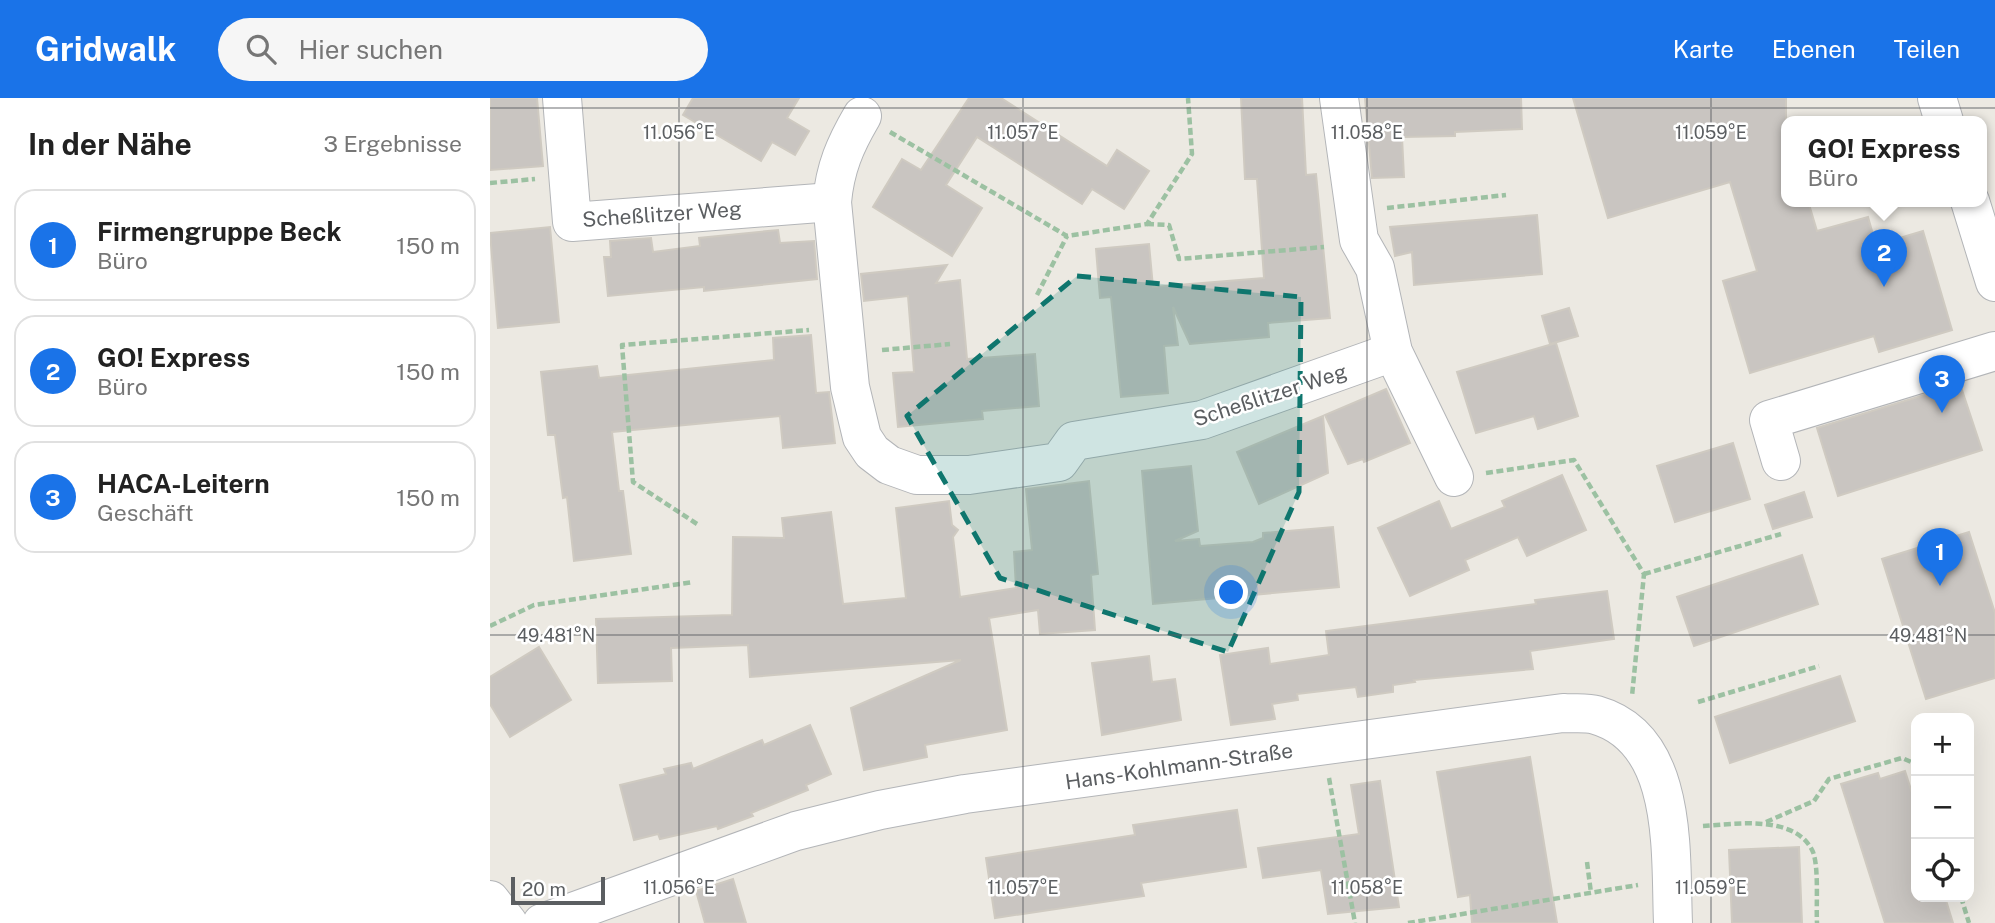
<!DOCTYPE html>
<html lang="de">
<head>
<meta charset="utf-8">
<style>
	:root { --surface:#fff; --page:#f6f6f6; --text:#222; --muted:#767676; --line:#e0e0e0; --accent:#1a73e8 }
	body { margin:0; font-family:"Public Sans",sans-serif; background:var(--page); color:var(--text) }
	.controls { position:absolute; right:21px; bottom:21px; display:grid; overflow:hidden; border-radius:14px; box-shadow:0 7px 28px #0002 }
	.controls button { width:63px; height:63px; display:grid; place-items:center; padding:0; border:0; border-bottom:2px solid var(--line); background:var(--surface); color:var(--text); font:35px sans-serif }
	.scale { position:absolute; left:21px; bottom:18px; width:94px; box-sizing:border-box; padding-left:7px; border:4px solid #5b5e61; border-top:0; font-size:19px; line-height:24px; white-space:nowrap; color:#5b5e61; -webkit-text-stroke:5px #fff; paint-order:stroke }
	.you { position:absolute; left:742px; top:495px; width:24px; height:24px; margin:-18px; border:5px solid #fff; border-radius:50%; background:#1a73e8; box-shadow:0 0 0 10px #1a73e833 }
	.badge { display:grid; place-items:center; width:46px; height:46px; border-radius:50%; background:var(--accent); color:#fff; font-size:23px; font-weight:700 }
	.pin { position:absolute; translate:-50% -58px; filter:drop-shadow(0 2px 4px #0008) }
	.pin::after { content:''; position:absolute; top:37px; width:24px; height:21px; background:inherit; clip-path:polygon(0 0,100% 0,50% 100%) }
	.popup { position:absolute; left:1291px; top:18px; width:206px; height:91px; box-sizing:border-box; display:grid; place-content:center; border-radius:14px; background:var(--surface); filter:drop-shadow(0 2px 5px #0005); font-size:23px; white-space:nowrap; color:var(--muted) }
	.popup b { font-size:26px; color:var(--text) }
	.popup::after { content:''; position:absolute; left:50%; top:100%; margin-left:-14px; border:14px solid transparent; border-top-color:var(--surface) }
	.list { margin:0; padding:0; list-style:none }
	h2 { display:flex; justify-content:space-between; align-items:center; height:91px; margin:0; padding:0 28px; font-size:30px }
	h2 small { font-size:23px; font-weight:400; color:var(--muted) }
	.list li { display:grid; grid-template-columns:46px 1fr auto; gap:21px; align-items:center; box-sizing:border-box; height:112px; margin:0 14px 14px; padding:0 14px; border:2px solid var(--line); border-radius:21px }
	.list b { display:block; font-size:26px; white-space:nowrap }
	.list p { margin:0; font-size:23px; white-space:nowrap; color:var(--muted) }
	.list em { font-size:23px; font-style:normal; color:var(--muted) }
	.icon { flex:none; width:38px; height:38px; fill:none; stroke:currentColor; stroke-width:2; stroke-linecap:round; stroke-linejoin:round }
	.map { position:relative; flex:none; width:1505px; height:825px; overflow:hidden }
	header { display:flex; align-items:center; gap:42px; box-sizing:border-box; height:98px; padding:0 35px; background:var(--accent); color:#fff }
	header strong { font-size:33px }
	nav { display:flex; gap:38px; margin-inline-start:auto; font-size:24px }
	.search { width:490px; height:63px; background:var(--page); display:flex; align-items:center; gap:18px; box-sizing:border-box; padding:0 24px; border-radius:38px; color:var(--muted); font-size:26px }
	main { display:flex }
	aside { flex:1; background:var(--surface) }
	.map>svg:first-child { display:block }
	.building { fill:#c9c5c1; stroke:#cfcac1; stroke-width:2 }
	.lines { fill:none; stroke-linecap:round; stroke-linejoin:round }
	.minor-casing { stroke:#b3b5b8; stroke-width:40 }
	.path { stroke:#9cc1a2; stroke-width:4.5; stroke-dasharray:7 3.5; stroke-linecap:butt }
	.minor { stroke:#fff; stroke-width:38 }
	.marked { fill:#0f766e; fill-opacity:0.2; stroke:#0f766e; stroke-width:5; stroke-dasharray:14 9; stroke-linejoin:round }
	.ticks { fill:none; stroke:#5b5e61; stroke-width:2; stroke-opacity:0.45 }
	.labels { text-anchor:middle; dominant-baseline:central; stroke-width:5; stroke-linejoin:round; paint-order:stroke }
	.street-label { font-size:21px; fill:#5b5e61; stroke:#fff }
	.ticks-label { font-size:18px; text-anchor:middle; fill:#5b5e61; stroke:#fff; stroke-width:5; stroke-linejoin:round; paint-order:stroke }
</style>
</head>
<body>
<header>
<strong>Gridwalk</strong>
<div class="search"><svg class="icon" aria-label="search" viewBox="0 0 24 24"><circle cx="10" cy="10" r="6"/><path d="M15 15l6 6"/></svg>Hier suchen</div>
<nav><a>Karte</a><a>Ebenen</a><a>Teilen</a></nav>
</header>
<main>
<aside>
<h2>In der Nähe<small>3 Ergebnisse</small></h2>
<ul class="list">
<li><span class="badge">1</span><div><b>Firmengruppe Beck</b><p>Büro</p></div><em>150 m</em></li>
<li><span class="badge">2</span><div><b>GO! Express</b><p>Büro</p></div><em>150 m</em></li>
<li><span class="badge">3</span><div><b>HACA-Leitern</b><p>Geschäft</p></div><em>150 m</em></li>
</ul>
</aside>
<div class="map">
<svg width="1505" height="825" viewBox="0 0 1505 825">
	<rect width="100%" height="100%" fill="#ece9e2"/>
	<g class="building">
		<path d="M 0,0 L 47,0 L 53,68 L 0,72 Z"/>
		<path d="M 203,0 L 309,0 L 297,20 L 319,33 L 305,57 L 282,44 L 271,63 L 193,17 Z"/>
		<path d="M 479,0 L 511,0 L 617,68 L 627,52 L 659,73 L 634,111 L 602,91 L 592,106 L 487,39 L 456,87 L 492,110 L 462,158 L 383,109 L 412,61 L 431,72 Z"/>
		<path d="M 751,0 L 812,0 L 816,77 L 826,76 L 840,220 L 778,225 L 779,239 L 700,246 L 683,209 L 688,247 L 674,248 L 678,295 L 631,299 L 621,199 L 610,200 L 606,151 L 659,146 L 663,189 L 774,180 L 767,81 L 755,81 Z"/>
		<path d="M 875,0 L 1031,0 L 1032,31 L 965,34 L 965,38 L 912,39 L 914,79 L 882,80 Z"/>
		<path d="M 1083,0 L 1296,0 L 1296,103 L 1318,103 L 1327,133 L 1378,119 L 1386,147 L 1433,133 L 1462,232 L 1389,254 L 1384,238 L 1260,275 L 1233,183 L 1267,173 L 1240,84 L 1118,120 Z"/>
		<path d="M 1047,117 L 1052,176 L 924,187 L 922,154 L 905,158 L 900,129 Z"/>
		<path d="M 60,129 L 69,224 L 8,230 L 0,135 Z"/>
		<path d="M 288,132 L 290,145 L 324,143 L 327,181 L 214,193 L 214,189 L 118,198 L 114,159 L 121,159 L 120,143 L 161,140 L 163,154 L 210,148 L 209,140 Z"/>
		<path d="M 457,167 L 446,185 L 470,182 L 477,261 L 545,256 L 549,308 L 492,313 L 493,321 L 408,329 L 403,275 L 424,274 L 418,198 L 374,203 L 371,176 Z"/>
		<path d="M 1079,210 L 1088,238 L 1060,246 L 1052,218 Z"/>
		<path d="M 321,237 L 326,295 L 339,294 L 345,345 L 293,350 L 290,318 L 122,334 L 129,393 L 133,393 L 141,456 L 84,463 L 77,399 L 73,400 L 65,337 L 58,337 L 51,274 L 107,268 L 109,280 L 284,262 L 283,240 Z"/>
		<path d="M 1066,245 L 1088,318 L 1048,331 L 1044,318 L 986,335 L 967,274 Z"/>
		<path d="M 1470,286 L 1492,352 L 1348,398 L 1327,330 Z"/>
		<path d="M 896,291 L 920,345 L 874,364 L 873,361 L 858,366 L 835,317 Z"/>
		<path d="M 833,318 L 838,375 L 769,406 L 747,354 Z"/>
		<path d="M 1243,345 L 1260,401 L 1185,424 L 1167,368 Z"/>
		<path d="M 701,368 L 708,433 L 685,443 L 709,441 L 710,448 L 763,444 L 773,440 L 773,435 L 843,429 L 849,489 L 663,506 L 652,373 Z"/>
		<path d="M 1072,377 L 1096,432 L 1037,458 L 1028,439 L 975,462 L 979,472 L 920,498 L 888,430 L 949,403 L 961,431 L 1015,409 L 1012,403 Z"/>
		<path d="M 599,383 L 608,476 L 601,477 L 605,532 L 550,536 L 548,512 L 499,520 L 517,632 L 435,647 L 437,659 L 374,672 L 361,610 L 471,562 L 260,579 L 258,547 L 181,550 L 182,583 L 108,585 L 106,521 L 242,517 L 243,439 L 294,440 L 292,420 L 341,414 L 353,506 L 416,500 L 406,410 L 459,403 L 462,427 L 468,432 L 463,439 L 470,499 L 526,490 L 524,454 L 542,452 L 536,391 Z"/>
		<path d="M 1314,394 L 1322,419 L 1283,431 L 1275,407 Z"/>
		<path d="M 1479,434 L 1505,515 L 1505,580 L 1436,601 L 1392,461 Z"/>
		<path d="M 1312,457 L 1328,506 L 1204,548 L 1187,499 Z"/>
		<path d="M 1117,493 L 1124,541 L 1040,553 L 1043,571 L 924,582 L 925,584 L 903,587 L 903,594 L 868,599 L 866,589 L 807,596 L 808,602 L 782,606 L 785,621 L 741,627 L 730,557 L 778,550 L 780,566 L 839,557 L 836,533 L 1046,506 L 1045,502 Z"/>
		<path d="M 49,549 L 81,602 L 20,639 L 0,606 L 0,579 Z"/>
		<path d="M 659,558 L 662,584 L 685,581 L 691,622 L 612,637 L 602,565 Z"/>
		<path d="M 1350,578 L 1365,623 L 1240,665 L 1225,619 Z"/>
		<path d="M 320,627 L 341,676 L 316,687 L 318,692 L 261,715 L 263,718 L 228,731 L 227,728 L 170,741 L 168,736 L 144,742 L 130,687 L 176,676 L 174,671 L 201,665 L 203,671 L 272,642 L 274,647 Z"/>
		<path d="M 1040,659 L 1067,825 L 982,825 L 980,797 L 968,799 L 947,674 Z"/>
		<path d="M 1415,673 L 1426,707 L 1426,799 L 1455,799 L 1463,825 L 1395,825 L 1351,686 L 1388,675 L 1390,681 Z"/>
		<path d="M 890,683 L 909,809 L 838,816 L 831,772 L 773,780 L 768,750 L 869,736 L 861,687 Z"/>
		<path d="M 747,712 L 756,769 L 651,785 L 654,798 L 505,820 L 496,760 L 645,737 L 643,727 Z"/>
		<path d="M 1309,749 L 1312,825 L 1242,825 L 1239,752 Z"/>
		<path d="M 243,781 L 256,825 L 215,825 L 206,793 Z"/>
	</g>
	<g class="lines">
		<defs>
			<g id="minor">
				<path d="M 72,0 L 82,124 L 342,104"/>
				<path d="M 849,0 L 869,142 L 885,170 L 903,254 L 964,379"/>
				<path d="M 1447,0 L 1454,23"/>
				<path d="M 372,18 C 355,47 345,70 342,104 L 360,289 L 372,339 L 382,354 L 399,367 L 427,377 L 479,377 L 569,364 L 584,343 L 712,322 L 903,254"/>
				<path d="M 1480,103 L 1505,184"/>
				<path d="M 1291,363 L 1279,322 L 1505,253"/>
				<path d="M 0,802 L 18,825"/>
				<path d="M 52,825 L 306,733 L 390,712 L 475,696 L 1073,615 C 1083,616 1096,614 1106,617 C 1190,641 1180,757 1183,825"/>
			</g>
		</defs>
		<use href="#minor" class="minor-casing"/>
		<g class="path">
			<path d="M 400,34 L 577,138 L 657,126 L 702,56 L 698,0"/>
			<path d="M 0,85 L 45,81"/>
			<path d="M 897,110 L 1016,97"/>
			<path d="M 657,126 L 679,127 L 689,161 L 834,149"/>
			<path d="M 547,197 L 577,138"/>
			<path d="M 392,252 L 460,246"/>
			<path d="M 996,375 L 1084,362 L 1154,476 L 1142,598"/>
			<path d="M 207,426 L 143,384 L 132,247 L 319,232"/>
			<path d="M 1154,476 L 1291,436"/>
			<path d="M 0,528 L 44,507 L 203,484"/>
			<path d="M 1208,604 L 1329,568"/>
			<path d="M 839,680 L 865,825"/>
			<path d="M 1276,724 L 1324,703 L 1339,681 L 1412,660 L 1426,666"/>
			<path d="M 1213,728 C 1245,726 1306,716 1323,754 C 1329,770 1326,807 1327,825"/>
			<path d="M 1097,764 L 1101,795"/>
			<path d="M 1471,799 L 1479,825"/>
			<path d="M 918,825 L 1148,787"/>
		</g>
		<use href="#minor" class="minor"/>
	</g>
	<path class="marked" d="M 587,178 L 811,199 L 809,394 L 738,554 L 510,480 L 417,318 Z"/>
	<path class="ticks" d="M 189,0 L 189,825M 533,0 L 533,825M 877,0 L 877,825M 1221,0 L 1221,825M 0,10 L 1505,10M 0,537 L 1505,537"/>
	<g class="labels">
		<g class="street-label">
			<text transform="translate(172 116) rotate(-4)">Scheßlitzer Weg</text>
			<text transform="translate(780 297) rotate(-18)">Scheßlitzer Weg</text>
			<text transform="translate(689 668) rotate(-8)">Hans-Kohlmann-Straße</text>
		</g>
	</g>
	<g class="ticks-label">
		<text x="189" y="41">11.056°E</text>
		<text x="533" y="41">11.057°E</text>
		<text x="877" y="41">11.058°E</text>
		<text x="1221" y="41">11.059°E</text>
		<text x="66" y="544">49.481°N</text>
		<text x="1438" y="544">49.481°N</text>
		<text x="189" y="796">11.056°E</text>
		<text x="533" y="796">11.057°E</text>
		<text x="877" y="796">11.058°E</text>
		<text x="1221" y="796">11.059°E</text>
	</g>
</svg>
<div class="controls">
<button>+</button>
<button>−</button>
<button><svg class="icon" aria-label="locate" viewBox="0 0 24 24"><circle cx="12" cy="12" r="6"/><path d="M12 2v4M12 18v4M2 12h4M18 12h4"/></svg></button>
</div>
<div class="scale">20 m</div>
<div class="you"></div>
<div class="pin badge" style="left:1450px;top:488px">1</div>
<div class="pin badge" style="left:1394px;top:189px">2</div>
<div class="popup"><b>GO! Express</b>Büro</div>
<div class="pin badge" style="left:1452px;top:315px">3</div>
</div>
</main>
</body>
</html>
